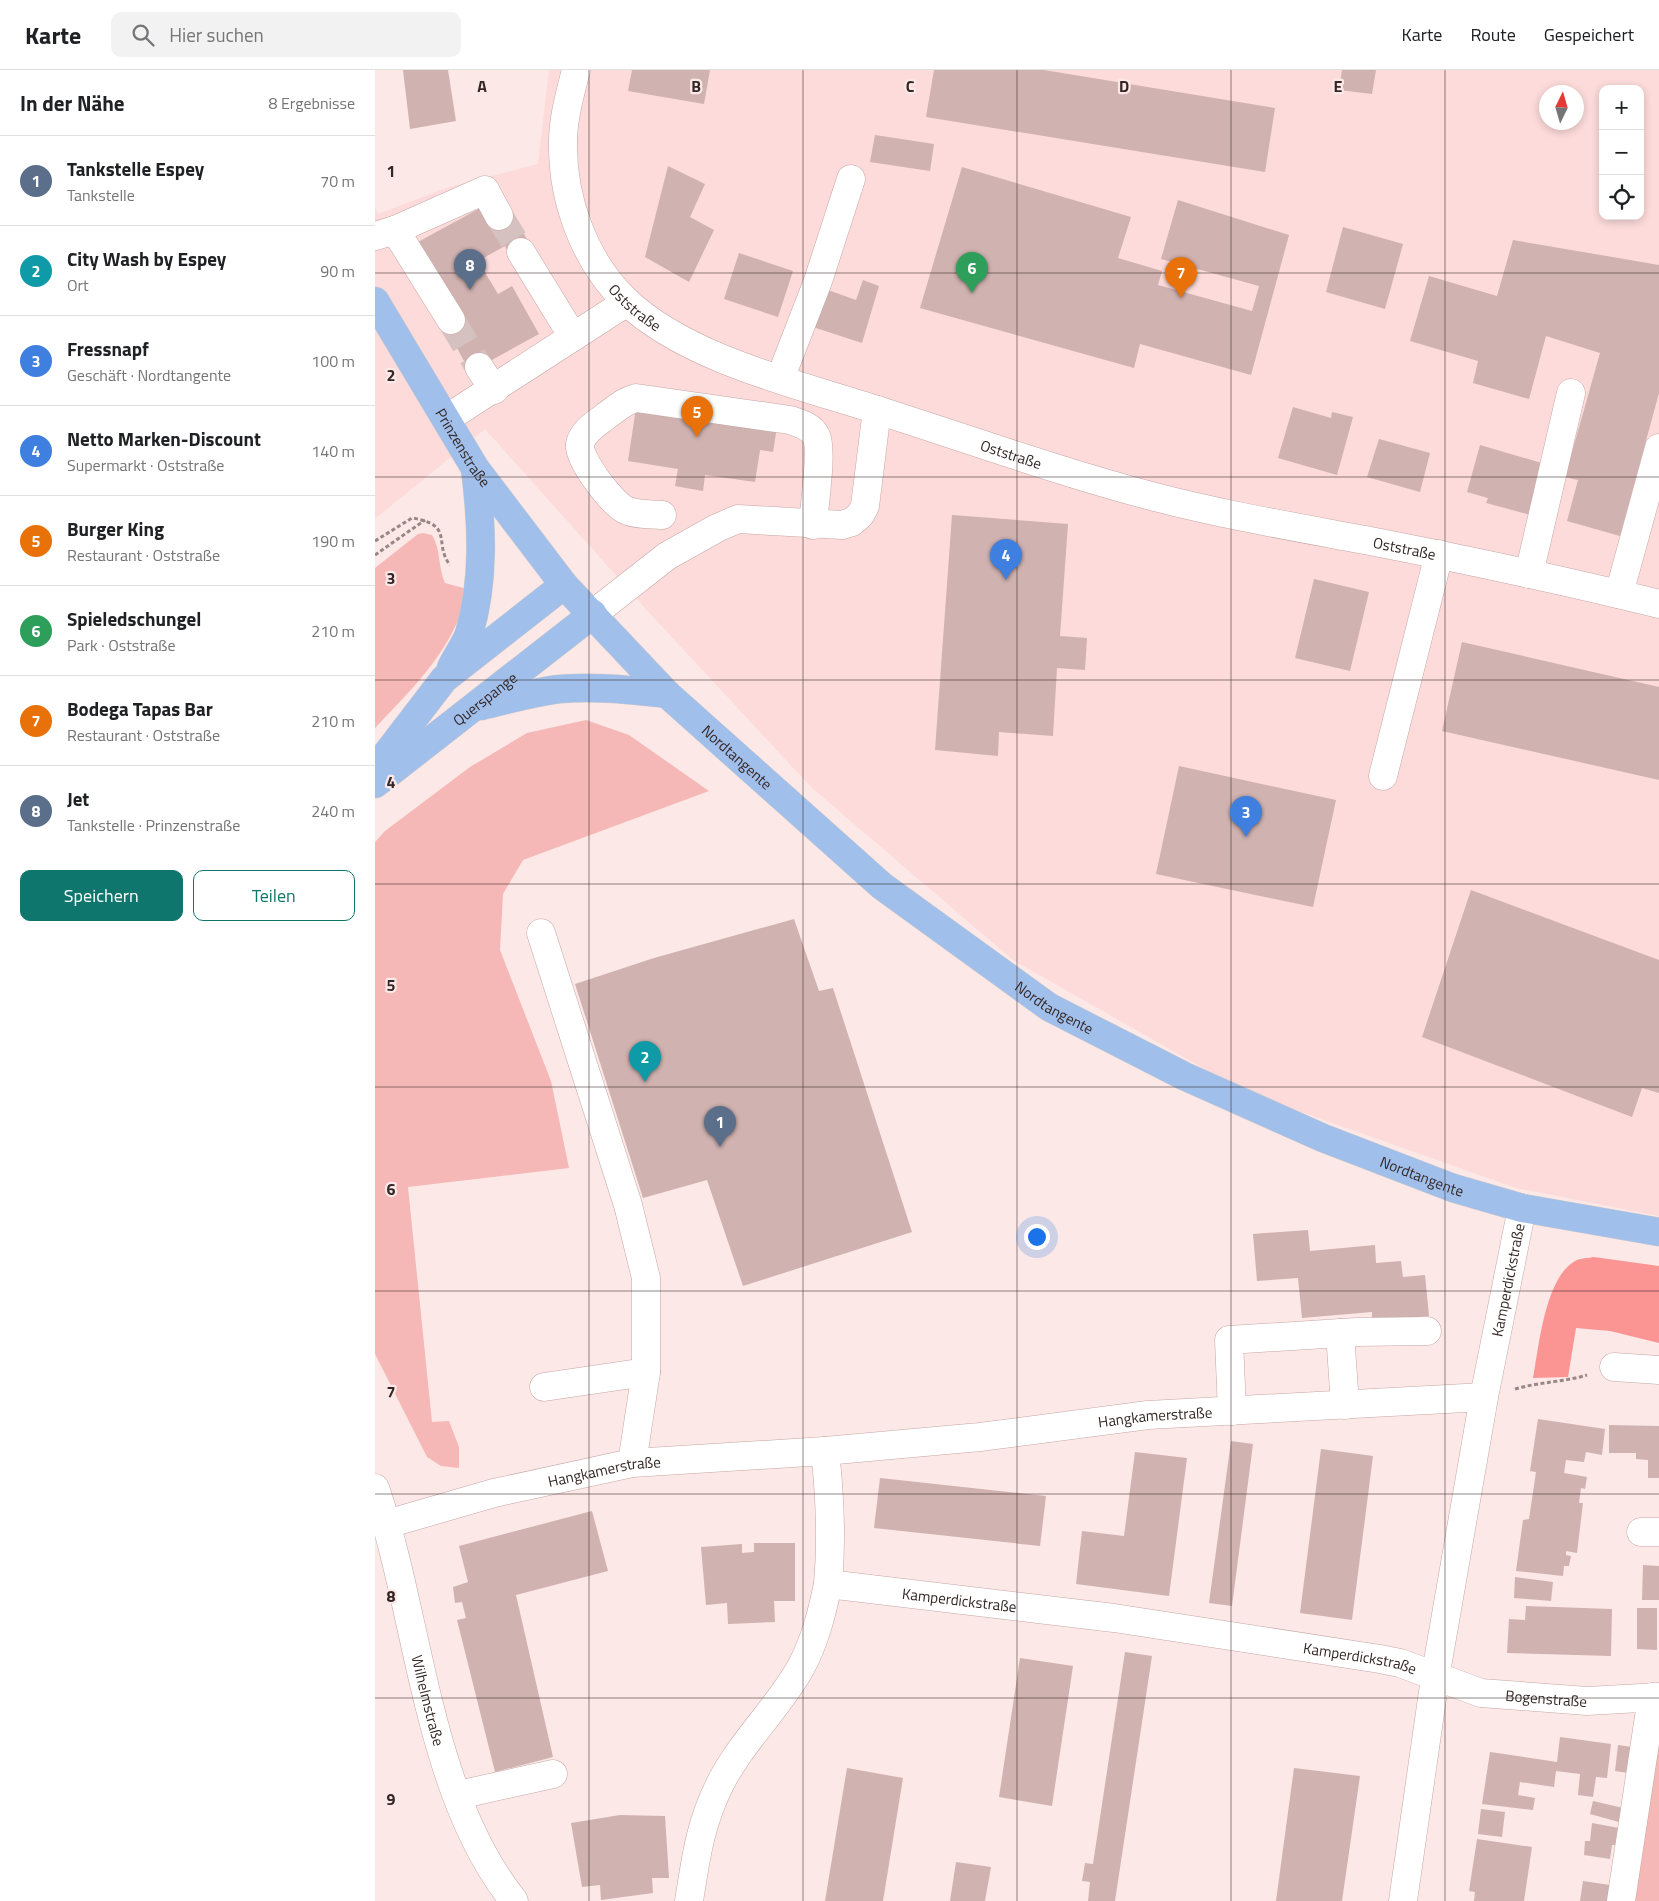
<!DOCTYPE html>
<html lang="de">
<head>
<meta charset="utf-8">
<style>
	:root { --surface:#fff; --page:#f2f2f2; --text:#202124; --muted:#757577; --line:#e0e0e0; --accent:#0f766e }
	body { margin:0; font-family:"Titillium Web",sans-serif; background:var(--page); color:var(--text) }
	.controls { position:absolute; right:15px; top:15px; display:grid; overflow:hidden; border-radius:10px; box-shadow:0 2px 8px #0003 }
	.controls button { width:45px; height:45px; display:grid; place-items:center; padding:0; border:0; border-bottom:1px solid var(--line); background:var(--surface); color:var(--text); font:25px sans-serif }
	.compass { position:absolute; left:1164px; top:15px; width:45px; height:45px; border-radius:50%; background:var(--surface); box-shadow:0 2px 8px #0003; rotate:5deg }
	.you { position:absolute; left:661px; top:1166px; width:18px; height:18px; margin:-12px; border:4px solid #fff; border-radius:50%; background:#1a73e8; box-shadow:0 0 0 8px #1a73e833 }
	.badge { display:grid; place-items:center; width:32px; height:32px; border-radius:50%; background:var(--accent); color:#fff; font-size:16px; font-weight:700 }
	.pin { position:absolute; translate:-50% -41px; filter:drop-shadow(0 1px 2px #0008) }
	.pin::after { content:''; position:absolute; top:26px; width:18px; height:15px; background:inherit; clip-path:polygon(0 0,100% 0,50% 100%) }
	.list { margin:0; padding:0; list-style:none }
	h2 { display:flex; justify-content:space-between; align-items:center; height:65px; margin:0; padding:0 20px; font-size:21px }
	h2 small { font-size:16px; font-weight:400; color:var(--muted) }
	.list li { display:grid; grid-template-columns:32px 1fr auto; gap:15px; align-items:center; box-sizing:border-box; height:90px; padding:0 20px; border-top:1px solid var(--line) }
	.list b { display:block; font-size:19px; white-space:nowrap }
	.list p { margin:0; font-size:16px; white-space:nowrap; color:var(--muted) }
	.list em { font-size:16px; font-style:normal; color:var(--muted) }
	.actions { display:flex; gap:10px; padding:15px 20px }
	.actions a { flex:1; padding:11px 0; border:1px solid var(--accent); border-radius:10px; text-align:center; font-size:18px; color:var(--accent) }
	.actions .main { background:var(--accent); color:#fff }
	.icon { flex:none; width:28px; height:28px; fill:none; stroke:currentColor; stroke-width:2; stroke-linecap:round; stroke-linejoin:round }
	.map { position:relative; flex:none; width:1284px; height:1831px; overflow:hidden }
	header { display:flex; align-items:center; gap:30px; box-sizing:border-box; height:70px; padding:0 25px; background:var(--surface); border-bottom:1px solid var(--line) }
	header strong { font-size:24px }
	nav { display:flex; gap:28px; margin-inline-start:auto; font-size:18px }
	.search { width:350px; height:45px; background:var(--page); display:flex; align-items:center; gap:12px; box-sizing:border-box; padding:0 18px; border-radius:10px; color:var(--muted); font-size:19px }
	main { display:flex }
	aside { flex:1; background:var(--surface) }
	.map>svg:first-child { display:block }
	.built { fill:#fcdbda; fill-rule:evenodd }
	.green { fill:#f5b8b6 }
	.forest { fill:#fa9594 }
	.building { fill:#d0b2b0 }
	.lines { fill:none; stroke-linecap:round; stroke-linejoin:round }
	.minor-tunnel { stroke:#d4c1c0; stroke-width:28; stroke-dasharray:28 14; stroke-linecap:butt }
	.minor-casing { stroke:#c5a7a5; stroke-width:29 }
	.major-casing { stroke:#cecbcb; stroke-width:29 }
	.path { stroke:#978786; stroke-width:3; stroke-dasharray:4 2.5; stroke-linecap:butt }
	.minor { stroke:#fff; stroke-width:28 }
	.major { stroke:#a1bfeb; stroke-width:28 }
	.grid { fill:none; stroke:#332726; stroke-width:1; stroke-opacity:0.55 }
	.labels { text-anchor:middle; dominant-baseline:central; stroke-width:4.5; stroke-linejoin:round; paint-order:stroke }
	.street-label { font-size:15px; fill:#332726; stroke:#fce8e7 }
	.grid-label { font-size:16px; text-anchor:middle; font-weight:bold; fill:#332726; stroke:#fce8e7; stroke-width:4.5; stroke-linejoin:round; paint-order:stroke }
</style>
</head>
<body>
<header>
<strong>Karte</strong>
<div class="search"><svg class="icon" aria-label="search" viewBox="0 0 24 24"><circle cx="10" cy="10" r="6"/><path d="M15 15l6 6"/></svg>Hier suchen</div>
<nav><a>Karte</a><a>Route</a><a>Gespeichert</a></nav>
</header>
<main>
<aside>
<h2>In der Nähe<small>8 Ergebnisse</small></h2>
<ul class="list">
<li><span class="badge" style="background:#5c6f8a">1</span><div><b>Tankstelle Espey</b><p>Tankstelle</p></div><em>70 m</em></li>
<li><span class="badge" style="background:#0f9aa8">2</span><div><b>City Wash by Espey</b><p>Ort</p></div><em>90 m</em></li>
<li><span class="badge" style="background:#3f7fe0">3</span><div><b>Fressnapf</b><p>Geschäft · Nordtangente</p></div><em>100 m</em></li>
<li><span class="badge" style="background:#3f7fe0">4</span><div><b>Netto Marken-Discount</b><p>Supermarkt · Oststraße</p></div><em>140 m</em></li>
<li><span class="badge" style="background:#e8710a">5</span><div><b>Burger King</b><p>Restaurant · Oststraße</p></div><em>190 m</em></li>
<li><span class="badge" style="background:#2e9e5b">6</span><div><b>Spieledschungel</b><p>Park · Oststraße</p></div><em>210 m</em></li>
<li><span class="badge" style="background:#e8710a">7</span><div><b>Bodega Tapas Bar</b><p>Restaurant · Oststraße</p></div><em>210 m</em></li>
<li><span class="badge" style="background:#5c6f8a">8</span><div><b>Jet</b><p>Tankstelle · Prinzenstraße</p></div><em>240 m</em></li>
</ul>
<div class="actions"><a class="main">Speichern</a><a>Teilen</a></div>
</aside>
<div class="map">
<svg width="1284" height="1831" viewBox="0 0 1284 1831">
	<rect width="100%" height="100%" fill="#fce8e7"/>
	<path class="built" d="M 174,0 L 1284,0 L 1284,1146 L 1141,1118 L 872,1023 L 638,890 L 437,718 L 280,549 L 110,359 L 0,449 L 0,138 L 3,144 L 71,118 L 163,94 ZM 1228,19 L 1265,19 L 1265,146 L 1228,146 ZM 1172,22 L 1202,22 L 1202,52 L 1172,52 Z"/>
	<g class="green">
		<path d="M 48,463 L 57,465 C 66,479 63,498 70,513 L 92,519 C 83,575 38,618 0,658 L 0,498 L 43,464 Z"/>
		<path d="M 211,650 L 254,665 L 334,721 L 148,790 L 128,824 L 125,880 L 176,1011 L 194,1098 L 33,1117 L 57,1352 L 74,1351 L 84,1377 L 84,1398 L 66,1396 L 52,1387 L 0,1284 L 0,772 L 10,761 L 95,697 L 152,663 Z"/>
		<path d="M 1284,1658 L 1284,1831 L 1256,1831 Z"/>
	</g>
	<path class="forest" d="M 1219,1187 L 1284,1196 L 1284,1273 L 1235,1261 L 1201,1258 L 1193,1307 L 1158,1308 C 1164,1276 1170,1208 1200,1191 C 1205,1188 1214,1188 1219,1187 Z"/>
	<g class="building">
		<path d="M 28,0 L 73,0 L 81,51 L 35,59 Z"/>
		<path d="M 257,0 L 335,0 L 329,34 L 253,21 Z"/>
		<path d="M 559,0 L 669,0 L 900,38 L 890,102 L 551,47 Z"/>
		<path d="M 967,0 L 1001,0 L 997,24 L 964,20 Z"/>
		<path d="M 500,65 L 559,74 L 555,101 L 495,92 Z"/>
		<path d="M 293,96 L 330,114 L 315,147 L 339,160 L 314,212 L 270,187 Z"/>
		<path d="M 587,97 L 756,147 L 743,188 L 787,201 L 783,215 L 877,241 L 884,216 L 786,189 L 803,130 L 914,165 L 876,305 L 765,274 L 759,298 L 545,238 Z"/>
		<path d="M 107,137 L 136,140 L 156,177 L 136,188 L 130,176 L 103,191 L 123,224 L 137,216 L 164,264 L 95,302 L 69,254 L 43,172 Z"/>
		<path d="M 968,157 L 1028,174 L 1010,239 L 951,222 Z"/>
		<path d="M 1138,170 L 1284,195 L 1284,323 L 1245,466 L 1192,451 L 1203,410 L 1190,407 L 1225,283 L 1171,266 L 1154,329 L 1098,313 L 1103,291 L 1035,271 L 1054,206 L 1122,226 Z"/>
		<path d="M 364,183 L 418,201 L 403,247 L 349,229 Z"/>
		<path d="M 488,210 L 504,216 L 487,273 L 438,257 L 450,219 L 481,230 Z"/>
		<path d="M 918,337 L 956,348 L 957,342 L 978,347 L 962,405 L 903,388 Z"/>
		<path d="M 261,338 L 402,357 L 398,382 L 385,380 L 380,412 L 330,405 L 328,421 L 300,416 L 303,399 L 253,391 Z"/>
		<path d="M 1004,369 L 1055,383 L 1045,422 L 992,407 Z"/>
		<path d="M 1105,375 L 1170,394 L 1156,445 L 1111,433 L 1113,428 L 1092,422 Z"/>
		<path d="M 577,445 L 693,454 L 685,566 L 712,568 L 710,600 L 682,598 L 678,666 L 624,662 L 623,686 L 560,680 Z"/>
		<path d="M 939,509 L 994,522 L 975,601 L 920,588 Z"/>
		<path d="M 1087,572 L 1284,617 L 1284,710 L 1067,661 Z"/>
		<path d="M 804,696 L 961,730 L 938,837 L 781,804 Z"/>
		<path d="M 1096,820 L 1284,890 L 1284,1023 L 1267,1018 L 1257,1047 L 1047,967 Z"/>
		<path d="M 419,849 L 444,921 L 458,918 L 537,1162 L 368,1216 L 332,1110 L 268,1128 L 200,914 L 279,888 Z"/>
		<path d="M 933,1160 L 935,1181 L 1000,1175 L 1001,1193 L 1026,1191 L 1028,1207 L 1050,1205 L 1054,1246 L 997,1251 L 997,1242 L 927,1248 L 923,1208 L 882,1211 L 878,1164 Z"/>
		<path d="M 1163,1349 L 1230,1359 L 1227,1385 L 1211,1382 L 1209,1392 L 1191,1390 L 1189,1403 L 1212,1407 L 1210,1419 L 1206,1418 L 1204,1433 L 1208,1433 L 1202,1483 L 1191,1481 L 1191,1485 L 1196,1486 L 1194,1496 L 1189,1496 L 1188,1506 L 1141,1501 L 1148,1450 L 1154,1449 L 1161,1402 L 1155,1401 Z"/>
		<path d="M 1234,1355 L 1284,1356 L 1284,1408 L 1273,1408 L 1273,1390 L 1261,1389 L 1261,1383 L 1234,1383 Z"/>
		<path d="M 856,1371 L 878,1374 L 857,1536 L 834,1533 Z"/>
		<path d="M 946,1379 L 998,1386 L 977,1550 L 925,1543 Z"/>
		<path d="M 760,1382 L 812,1388 L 794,1526 L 701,1514 L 707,1461 L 749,1466 Z"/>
		<path d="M 505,1408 L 671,1426 L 665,1476 L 499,1458 Z"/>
		<path d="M 217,1441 L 233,1501 L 141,1525 L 178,1687 L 120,1702 L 82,1550 L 91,1548 L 87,1532 L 80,1533 L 78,1517 L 93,1512 L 84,1476 Z"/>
		<path d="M 379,1473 L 420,1473 L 420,1531 L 399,1531 L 400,1552 L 353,1554 L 352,1533 L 331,1535 L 326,1477 L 367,1474 L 367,1483 L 379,1482 Z"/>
		<path d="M 1268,1495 L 1284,1496 L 1284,1530 L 1267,1530 Z"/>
		<path d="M 1140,1507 L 1178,1512 L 1176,1531 L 1139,1528 Z"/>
		<path d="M 1151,1536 L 1237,1539 L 1236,1586 L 1132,1583 L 1134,1549 L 1150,1550 Z"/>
		<path d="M 1262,1538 L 1282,1538 L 1282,1580 L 1262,1579 Z"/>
		<path d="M 750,1582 L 777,1586 L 740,1831 L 713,1831 L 715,1812 L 707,1811 L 710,1793 L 718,1794 Z"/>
		<path d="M 645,1588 L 698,1596 L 677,1736 L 624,1727 Z"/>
		<path d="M 1185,1667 L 1236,1674 L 1232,1708 L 1221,1707 L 1218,1727 L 1203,1725 L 1205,1704 L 1181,1701 L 1179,1717 L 1145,1712 L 1143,1725 L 1160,1728 L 1158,1740 L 1107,1734 L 1115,1682 L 1182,1692 Z"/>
		<path d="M 1243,1675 L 1257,1677 L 1253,1703 L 1240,1701 Z"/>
		<path d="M 472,1698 L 528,1708 L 508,1831 L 450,1831 Z"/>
		<path d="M 919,1698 L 985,1706 L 967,1831 L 901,1831 Z"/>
		<path d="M 1218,1731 L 1248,1738 L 1244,1752 L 1215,1744 Z"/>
		<path d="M 1106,1739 L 1130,1742 L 1127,1767 L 1103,1764 Z"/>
		<path d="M 245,1745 L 290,1746 L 294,1808 L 277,1808 L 278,1823 L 226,1830 L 225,1815 L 207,1817 L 196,1753 Z"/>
		<path d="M 1217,1753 L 1244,1758 L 1242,1775 L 1237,1775 L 1235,1789 L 1209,1785 L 1210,1771 L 1215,1771 Z"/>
		<path d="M 1102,1769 L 1157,1777 L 1149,1831 L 1099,1831 L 1100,1822 L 1094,1821 Z"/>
		<path d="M 581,1792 L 616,1797 L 610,1831 L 575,1831 Z"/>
		<path d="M 1208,1811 L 1235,1815 L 1233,1831 L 1205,1831 Z"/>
	</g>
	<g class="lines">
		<g class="minor-tunnel">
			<path d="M 124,146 L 146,182"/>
			<path d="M 76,250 L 104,297"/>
		</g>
		<defs>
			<g id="minor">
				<path id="s1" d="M 201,0 C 195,24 188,48 188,72 C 187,129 209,190 250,230 C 310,288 421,314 499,339 C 593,369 685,402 780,427 C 849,445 920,457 990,470 C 1088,489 1187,510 1284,534"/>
				<path d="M 20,160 L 110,120 L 124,146"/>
				<path d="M 0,166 L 20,160 L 76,250"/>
				<path d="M 146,182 L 198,267"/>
				<path d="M 104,297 L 119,320"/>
				<path d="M 405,309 L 443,211 L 476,109"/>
				<path d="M 71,349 L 252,232"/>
				<path d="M 287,445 C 276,444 264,445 253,441 C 239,437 202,388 205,374 C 208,361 221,354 231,346 C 241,339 249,331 261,328 L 415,350 C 424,353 436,356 441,366 C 448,379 439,437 438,455"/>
				<path d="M 1154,504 L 1196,323"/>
				<path d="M 1244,524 L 1284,378"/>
				<path d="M 218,544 L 292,486 L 342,458 L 363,449 L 467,455 L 477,452 L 485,445 L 490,436 L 502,340"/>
				<path d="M 1008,706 L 1064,484"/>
				<path d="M 166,863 L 253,1135 L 271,1208 L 271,1302 L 257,1393"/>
				<path d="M 965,1263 L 970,1335"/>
				<path d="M 1239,1297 L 1284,1300"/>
				<path d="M 169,1317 L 271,1302"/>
				<path d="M 857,1341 L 854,1270 L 982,1262 L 1052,1261"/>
				<path d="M 450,1381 C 455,1426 457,1469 453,1514"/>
				<path id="s2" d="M 0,1418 C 45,1548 51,1721 139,1831"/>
				<path id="s3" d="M 12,1454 L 119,1423 L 257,1393 L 450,1381 L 605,1367 L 773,1345 L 1109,1327"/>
				<path d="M 1266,1462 L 1284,1462"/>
				<path d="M 83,1725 L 178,1704"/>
				<path id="s4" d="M 314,1831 C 321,1787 325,1754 345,1714 C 366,1672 404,1637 426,1597 C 440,1571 447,1543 453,1514 L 739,1548 L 1005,1589 L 1025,1593 L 1106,1623 L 1212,1631 L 1284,1627"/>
				<path id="s5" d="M 1028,1831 L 1060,1608 L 1109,1327 L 1147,1138"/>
				<path d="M 1246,1831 L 1277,1627"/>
			</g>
			<g id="major">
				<path id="s6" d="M 0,231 L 100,398 L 189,515 L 292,624 L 507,816 L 674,937 L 809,1006 L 948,1068 L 1078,1118 L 1147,1138 L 1284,1162"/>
				<path d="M 76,598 C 81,587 90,575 94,564 C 110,510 107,453 100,399"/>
				<path d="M 106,636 C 132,630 158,622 185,619 C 221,616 256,620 292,624"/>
				<path d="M 0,699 L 69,609 L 189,515"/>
				<path id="s7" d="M 0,714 L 218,544"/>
			</g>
		</defs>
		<use href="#minor" class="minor-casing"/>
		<use href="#major" class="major-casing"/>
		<g class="path">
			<path d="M 0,471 L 37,448 C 80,455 58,473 75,495"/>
			<path d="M 0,485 L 50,450"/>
			<path d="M 1140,1319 C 1164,1312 1189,1312 1212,1305"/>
		</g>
		<use href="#minor" class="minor"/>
		<use href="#major" class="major"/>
	</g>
	<path class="grid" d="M 214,0 L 214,1831M 428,0 L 428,1831M 642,0 L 642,1831M 856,0 L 856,1831M 1070,0 L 1070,1831M 0,203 L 1284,203M 0,407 L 1284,407M 0,610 L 1284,610M 0,814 L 1284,814M 0,1017 L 1284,1017M 0,1221 L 1284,1221M 0,1424 L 1284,1424M 0,1628 L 1284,1628"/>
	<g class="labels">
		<g class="street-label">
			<text stroke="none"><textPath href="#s1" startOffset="260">Oststraße</textPath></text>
			<text stroke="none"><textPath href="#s6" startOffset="171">Prinzenstraße</textPath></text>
			<text stroke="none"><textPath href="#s1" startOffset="666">Oststraße</textPath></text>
			<text stroke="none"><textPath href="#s1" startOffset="1071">Oststraße</textPath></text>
			<text stroke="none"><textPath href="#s7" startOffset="139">Querspange</textPath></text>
			<text stroke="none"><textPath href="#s6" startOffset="586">Nordtangente</textPath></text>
			<text stroke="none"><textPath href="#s6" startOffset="991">Nordtangente</textPath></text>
			<text stroke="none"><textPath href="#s6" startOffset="1396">Nordtangente</textPath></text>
			<text stroke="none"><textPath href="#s5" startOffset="630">Kamperdickstraße</textPath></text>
			<text stroke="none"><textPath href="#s3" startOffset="778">Hangkamerstraße</textPath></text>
			<text stroke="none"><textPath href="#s3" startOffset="224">Hangkamerstraße</textPath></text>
			<text stroke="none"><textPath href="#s4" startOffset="484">Kamperdickstraße</textPath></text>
			<text stroke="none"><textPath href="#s4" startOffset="889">Kamperdickstraße</textPath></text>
			<text stroke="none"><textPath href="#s4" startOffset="1081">Bogenstraße</textPath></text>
			<text stroke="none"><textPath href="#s2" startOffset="219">Wilhelmstraße</textPath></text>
		</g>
	</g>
	<g class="grid-label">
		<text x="107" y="22">A</text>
		<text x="321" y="22">B</text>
		<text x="535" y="22">C</text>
		<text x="749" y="22">D</text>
		<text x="963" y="22">E</text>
		<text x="16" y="107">1</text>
		<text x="16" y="311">2</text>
		<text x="16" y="514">3</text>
		<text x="16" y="718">4</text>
		<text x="16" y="921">5</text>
		<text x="16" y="1125">6</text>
		<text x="16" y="1328">7</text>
		<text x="16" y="1532">8</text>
		<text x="16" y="1735">9</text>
	</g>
</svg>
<div class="controls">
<button>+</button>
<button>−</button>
<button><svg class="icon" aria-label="locate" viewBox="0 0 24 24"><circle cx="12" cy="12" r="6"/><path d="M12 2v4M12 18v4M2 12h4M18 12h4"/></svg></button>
</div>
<svg class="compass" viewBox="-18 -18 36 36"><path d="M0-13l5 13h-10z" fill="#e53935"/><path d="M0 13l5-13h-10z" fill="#757577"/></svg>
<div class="you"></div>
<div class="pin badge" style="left:345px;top:1077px;background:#5c6f8a">1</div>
<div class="pin badge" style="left:270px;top:1012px;background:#0f9aa8">2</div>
<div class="pin badge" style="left:871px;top:767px;background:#3f7fe0">3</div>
<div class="pin badge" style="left:631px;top:510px;background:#3f7fe0">4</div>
<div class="pin badge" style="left:322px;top:367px;background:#e8710a">5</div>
<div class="pin badge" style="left:597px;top:223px;background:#2e9e5b">6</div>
<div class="pin badge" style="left:806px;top:228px;background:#e8710a">7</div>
<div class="pin badge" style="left:95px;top:220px;background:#5c6f8a">8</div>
</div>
</main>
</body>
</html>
